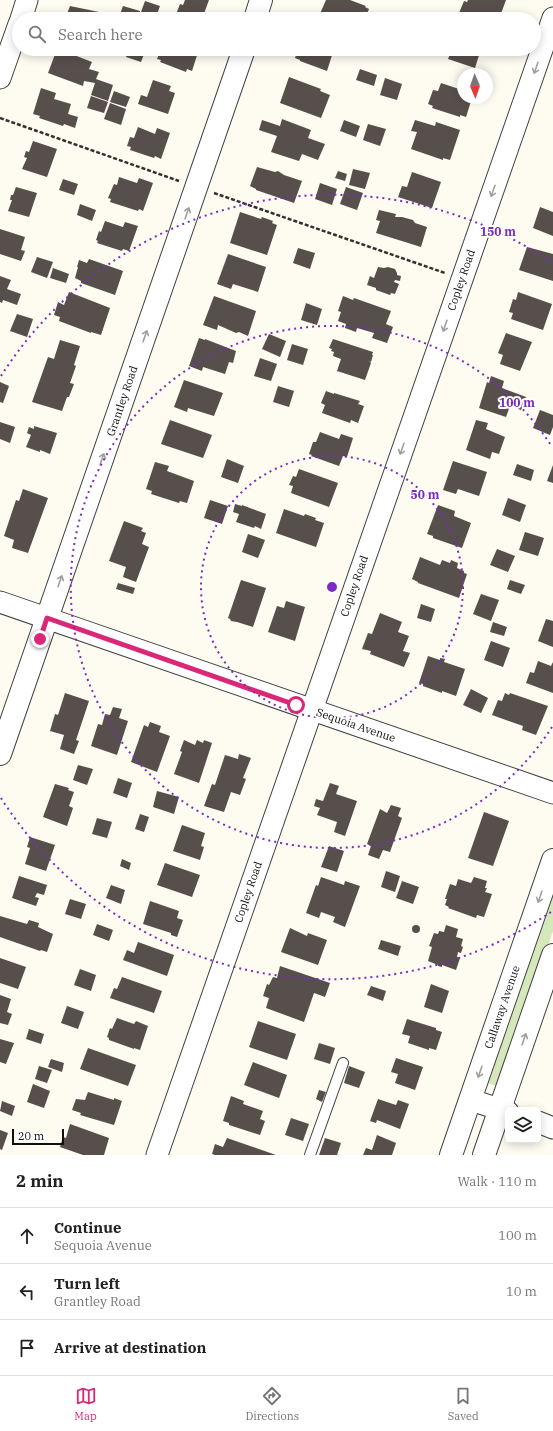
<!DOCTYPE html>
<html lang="en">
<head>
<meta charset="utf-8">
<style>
	:root { --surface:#fff; --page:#f2f2f2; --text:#222; --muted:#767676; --line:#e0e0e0; --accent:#db2777 }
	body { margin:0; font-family:"IBM Plex Serif",serif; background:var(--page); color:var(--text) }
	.controls { position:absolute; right:12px; bottom:12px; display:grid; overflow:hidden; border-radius:6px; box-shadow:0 2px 10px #0003 }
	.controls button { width:36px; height:36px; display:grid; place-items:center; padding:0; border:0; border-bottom:1px solid var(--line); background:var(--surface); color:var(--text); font:20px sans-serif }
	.compass { position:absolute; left:457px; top:68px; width:36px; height:36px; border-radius:50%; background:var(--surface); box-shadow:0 2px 10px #0003; rotate:178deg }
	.scale { position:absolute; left:12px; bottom:10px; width:52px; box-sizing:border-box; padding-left:4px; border:2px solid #0f0f0f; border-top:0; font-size:11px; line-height:14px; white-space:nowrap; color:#0f0f0f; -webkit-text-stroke:3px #fff; paint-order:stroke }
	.stop { position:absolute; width:12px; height:12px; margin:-9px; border:3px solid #db2777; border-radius:50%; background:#fff }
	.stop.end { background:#db2777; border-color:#fff; box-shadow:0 1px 4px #0008 }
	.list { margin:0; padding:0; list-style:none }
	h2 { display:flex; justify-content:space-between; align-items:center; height:52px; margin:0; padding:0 16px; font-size:17px }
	h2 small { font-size:13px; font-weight:400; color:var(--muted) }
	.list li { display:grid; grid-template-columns:26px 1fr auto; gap:12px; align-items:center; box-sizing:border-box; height:56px; padding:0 16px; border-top:1px solid var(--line) }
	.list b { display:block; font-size:15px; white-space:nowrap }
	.list p { margin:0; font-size:13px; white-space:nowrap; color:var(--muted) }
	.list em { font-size:13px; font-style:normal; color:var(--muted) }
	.icon { flex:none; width:22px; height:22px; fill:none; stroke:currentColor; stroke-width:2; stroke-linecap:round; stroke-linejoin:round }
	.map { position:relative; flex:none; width:553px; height:1155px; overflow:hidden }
	.search { position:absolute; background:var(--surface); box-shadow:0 2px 10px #0003; left:12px; right:12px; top:12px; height:44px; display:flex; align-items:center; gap:10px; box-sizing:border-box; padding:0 14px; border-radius:22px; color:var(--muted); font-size:15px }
	.sheet { height:220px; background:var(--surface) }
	nav { display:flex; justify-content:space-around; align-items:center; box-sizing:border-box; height:56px; border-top:1px solid var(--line); background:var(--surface); font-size:11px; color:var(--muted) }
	nav a { display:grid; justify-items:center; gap:2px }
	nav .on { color:var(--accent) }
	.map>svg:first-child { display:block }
	.green { fill:#d4e8bc }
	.building { fill:#574f4b }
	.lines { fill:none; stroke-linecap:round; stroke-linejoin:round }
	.service-casing { stroke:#424242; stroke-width:12 }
	.minor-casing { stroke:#424242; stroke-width:23 }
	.tertiary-casing { stroke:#424242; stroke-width:24 }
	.path { stroke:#313131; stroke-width:2.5; stroke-dasharray:4 2; stroke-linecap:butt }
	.service { stroke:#fff; stroke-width:10 }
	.minor { stroke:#fff; stroke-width:21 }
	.tertiary { stroke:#fff; stroke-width:22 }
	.oneway { stroke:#9f9f9f }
	.route { stroke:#db2777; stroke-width:5 }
	.ring { fill:none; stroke:#7b2cbf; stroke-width:2; stroke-dasharray:2 4 }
	.labels { text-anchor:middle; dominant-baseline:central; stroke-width:4; stroke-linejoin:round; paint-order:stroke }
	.street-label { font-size:11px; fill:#0f0f0f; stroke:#fff }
	.centre { fill:#7b2cbf; stroke:#fff; stroke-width:2 }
	.ring-label { font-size:12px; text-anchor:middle; font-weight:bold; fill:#7b2cbf; stroke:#fff; stroke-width:4; stroke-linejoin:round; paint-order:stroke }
</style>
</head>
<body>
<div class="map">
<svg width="553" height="1155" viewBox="0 0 553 1155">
	<rect width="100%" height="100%" fill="#fefbf1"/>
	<path class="green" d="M 553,885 L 553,931 L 500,1087 L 487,1083 Z"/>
	<g class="building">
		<path d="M 185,0 L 209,0 L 202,19 L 182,19 L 175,17 L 180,4 L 183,5 Z"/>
		<path d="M 326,0 L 350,0 L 366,6 L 365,7 L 369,9 L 365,19 L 361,18 L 361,19 L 327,19 L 319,16 Z"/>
		<path d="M 468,0 L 506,0 L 499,19 L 468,19 L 462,17 L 462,14 L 459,13 L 464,1 L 467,2 Z"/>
		<path d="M 145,1 L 160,6 L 156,17 L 141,12 Z"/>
		<path d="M 70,6 L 99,12 L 102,16 L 108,19 L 65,19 Z"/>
		<path d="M 123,6 L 140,11 L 138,19 L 123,19 L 119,17 Z"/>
		<path d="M 57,49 L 76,49 L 74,55 L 92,62 L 89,69 L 99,72 L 96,79 L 113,85 L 108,101 L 91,95 L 95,83 L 84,81 L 83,86 L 48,73 Z"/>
		<path d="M 128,49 L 146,49 L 141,62 L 126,57 Z"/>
		<path d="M 161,49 L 164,50 L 164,49 L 199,49 L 192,71 L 187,69 L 186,72 L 160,62 L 161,60 L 157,59 Z"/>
		<path d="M 298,49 L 334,49 L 327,71 L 300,61 L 300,60 L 295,58 Z"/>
		<path d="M 452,49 L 481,49 L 475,68 L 448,59 Z"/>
		<path d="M 360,69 L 377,75 L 374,86 L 356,80 Z"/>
		<path d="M 289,77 L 321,89 L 320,91 L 330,95 L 321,118 L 280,103 Z"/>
		<path d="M 385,78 L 402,84 L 397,100 L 380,95 Z"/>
		<path d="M 153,80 L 171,86 L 169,91 L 175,93 L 168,114 L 138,104 L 141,95 L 147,97 Z"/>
		<path d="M 441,83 L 459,89 L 461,84 L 463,85 L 463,98 L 472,98 L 466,117 L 460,115 L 460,117 L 457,116 L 432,108 L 433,106 L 428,104 L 433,90 L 438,91 Z"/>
		<path d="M 41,88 L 56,93 L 54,99 L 71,104 L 68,114 L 78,117 L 75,128 L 64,124 L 63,126 L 39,118 L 40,116 L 33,114 Z"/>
		<path d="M 114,91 L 130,97 L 126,107 L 110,102 Z"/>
		<path d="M 91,96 L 108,102 L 104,113 L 87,108 Z"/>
		<path d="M 110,103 L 126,109 L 121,125 L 104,119 Z"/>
		<path d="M 282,119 L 311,130 L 308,138 L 325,144 L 318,160 L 302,154 L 299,161 L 271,152 L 277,136 L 259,130 L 262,120 L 280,126 Z"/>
		<path d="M 344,120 L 360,126 L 356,137 L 340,131 Z"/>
		<path d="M 415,120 L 435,126 L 436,122 L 460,130 L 450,160 L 443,158 L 443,160 L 411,149 L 417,132 L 411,131 Z"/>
		<path d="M 368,124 L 386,129 L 380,146 L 363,140 Z"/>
		<path d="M 138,127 L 155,134 L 157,128 L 170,133 L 161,159 L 155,156 L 154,158 L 130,150 L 131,147 L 127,146 L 130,137 L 134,138 Z"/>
		<path d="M 33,141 L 57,149 L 47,177 L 22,169 L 27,158 L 24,157 L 26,151 L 29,152 Z"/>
		<path d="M 257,167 L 275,172 L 278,171 L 284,175 L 302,181 L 294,203 L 256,190 L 256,189 L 250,186 Z"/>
		<path d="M 353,169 L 370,173 L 365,189 L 349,185 Z"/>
		<path d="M 338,171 L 347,174 L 345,181 L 335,178 Z"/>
		<path d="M 412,172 L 441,182 L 432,208 L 398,197 L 402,186 L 407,187 Z"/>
		<path d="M 119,177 L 137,183 L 139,178 L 153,183 L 143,211 L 139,209 L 138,211 L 110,202 L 111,199 L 108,198 L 114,184 L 117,185 Z"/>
		<path d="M 63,179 L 78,184 L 74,195 L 59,190 Z"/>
		<path d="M 320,183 L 337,189 L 332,205 L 315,199 Z"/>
		<path d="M 16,187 L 37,193 L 29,217 L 8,211 L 12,200 L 10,200 L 11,195 L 13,195 Z"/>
		<path d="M 346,187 L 363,193 L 357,210 L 340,204 Z"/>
		<path d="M 80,204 L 96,210 L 92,221 L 77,215 Z"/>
		<path d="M 540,207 L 553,212 L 553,236 L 533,228 Z"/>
		<path d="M 379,210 L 396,214 L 395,217 L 402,217 L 413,220 L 415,223 L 427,227 L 421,247 L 376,233 L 380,221 L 376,220 Z"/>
		<path d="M 240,212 L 261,219 L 262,217 L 273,221 L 272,223 L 277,225 L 267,255 L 230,243 Z"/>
		<path d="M 105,221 L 123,227 L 125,222 L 138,226 L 129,251 L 123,249 L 122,251 L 97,243 L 98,241 L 96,240 L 99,231 L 101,232 Z"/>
		<path d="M 0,229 L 25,237 L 21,250 L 25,251 L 21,261 L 0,254 Z"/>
		<path d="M 527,247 L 553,254 L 553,281 L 519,270 Z"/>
		<path d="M 298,248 L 315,253 L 310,269 L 293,263 Z"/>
		<path d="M 228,254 L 266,267 L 258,292 L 233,284 L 231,289 L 217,284 Z"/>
		<path d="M 37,257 L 53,262 L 47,278 L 31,272 Z"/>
		<path d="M 89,259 L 123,271 L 115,295 L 81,283 L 81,281 L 75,278 L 78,267 L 77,267 L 79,260 L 87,263 Z"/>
		<path d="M 378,267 L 384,268 L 388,267 L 395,269 L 397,273 L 397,275 L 401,276 L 400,281 L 395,280 L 394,282 L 399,284 L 395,294 L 391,293 L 390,295 L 376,290 L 376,288 L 367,285 L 370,276 L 374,278 Z"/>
		<path d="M 53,268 L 69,274 L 66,283 L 50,278 Z"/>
		<path d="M 0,276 L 11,280 L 7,289 L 21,294 L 17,305 L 3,300 L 2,303 L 0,302 Z"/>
		<path d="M 69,292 L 110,308 L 101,335 L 91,332 L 91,333 L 59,321 L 60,317 L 54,315 L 58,302 L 64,305 Z"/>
		<path d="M 518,292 L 552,304 L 543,330 L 511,319 L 513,313 L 509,312 L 513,299 L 516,300 Z"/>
		<path d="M 214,296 L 256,311 L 248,336 L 239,332 L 236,333 L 218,325 L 217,330 L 203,325 Z"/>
		<path d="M 343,296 L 353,300 L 354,298 L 391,311 L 386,324 L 393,327 L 387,343 L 372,338 L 374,333 L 357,328 L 356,332 L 345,328 L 346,324 L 338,321 L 341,312 L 338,311 Z"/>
		<path d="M 306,303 L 322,309 L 317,325 L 301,320 Z"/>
		<path d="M 17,314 L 33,319 L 27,337 L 10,331 Z"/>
		<path d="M 506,333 L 532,342 L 520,371 L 500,364 L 503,355 L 498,353 Z"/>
		<path d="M 269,334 L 286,341 L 280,357 L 262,349 Z"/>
		<path d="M 199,338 L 205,340 L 205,339 L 236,351 L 233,363 L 229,362 L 225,374 L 203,367 L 202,371 L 189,366 Z"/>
		<path d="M 333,339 L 373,352 L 372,355 L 373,355 L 371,362 L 369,361 L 371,363 L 365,380 L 337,371 L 341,359 L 333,356 L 334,352 L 331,351 L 332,349 L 329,348 Z"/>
		<path d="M 60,340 L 80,346 L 74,365 L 76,366 L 70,383 L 74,384 L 69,397 L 67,397 L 62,411 L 32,402 L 48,357 L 54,359 Z"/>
		<path d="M 292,344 L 308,349 L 303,365 L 287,360 Z"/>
		<path d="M 260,358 L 277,364 L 271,381 L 254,376 Z"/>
		<path d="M 491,376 L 504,381 L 502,388 L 526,397 L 521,410 L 510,406 L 506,417 L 479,408 L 487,382 L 489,383 Z"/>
		<path d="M 184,380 L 223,393 L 214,416 L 188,408 L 187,412 L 174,407 Z"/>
		<path d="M 0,382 L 9,386 L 3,403 L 0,402 Z"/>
		<path d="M 278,386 L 294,391 L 289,407 L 273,402 Z"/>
		<path d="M 326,391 L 334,394 L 334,393 L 360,401 L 358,404 L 364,406 L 358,423 L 351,420 L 350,423 L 322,413 L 325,405 L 321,403 Z"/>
		<path d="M 540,410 L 553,415 L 553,427 L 550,435 L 533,428 Z"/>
		<path d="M 170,420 L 212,435 L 203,458 L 161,444 Z"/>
		<path d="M 476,420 L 488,423 L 486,429 L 505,437 L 499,454 L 492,452 L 490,459 L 466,450 Z"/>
		<path d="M 0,422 L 15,427 L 10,443 L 0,439 Z"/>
		<path d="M 34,426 L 57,433 L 50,454 L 40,450 L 40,452 L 26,447 L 31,435 L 27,433 L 29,427 L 34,429 Z"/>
		<path d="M 320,432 L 339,439 L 341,434 L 353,438 L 347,457 L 343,456 L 339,466 L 311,456 L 312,455 L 309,454 L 313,442 L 316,442 Z"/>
		<path d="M 227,459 L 244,466 L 238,483 L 221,477 Z"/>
		<path d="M 453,461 L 487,472 L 479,496 L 458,489 L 456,494 L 443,490 Z"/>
		<path d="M 155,462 L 169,466 L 167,471 L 194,481 L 187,503 L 180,501 L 179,503 L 151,494 L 152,491 L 146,489 Z"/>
		<path d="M 517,464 L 534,470 L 531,481 L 513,475 Z"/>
		<path d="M 553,465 L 553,483 L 547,481 Z"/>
		<path d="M 299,469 L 338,483 L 329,507 L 291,493 L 293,486 L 289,485 L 293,476 L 296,477 Z"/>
		<path d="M 23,489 L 48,498 L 28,553 L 12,548 L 14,540 L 4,536 L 16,500 L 19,501 Z"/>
		<path d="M 508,498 L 526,505 L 520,522 L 502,515 Z"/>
		<path d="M 210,500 L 228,506 L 222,524 L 204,518 Z"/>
		<path d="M 235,504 L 242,506 L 242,505 L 266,514 L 261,529 L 255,526 L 254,528 L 236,522 L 239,514 L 233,512 Z"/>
		<path d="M 438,505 L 455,511 L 454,516 L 471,523 L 462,548 L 433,538 L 433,536 L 427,534 Z"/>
		<path d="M 284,509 L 304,516 L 305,514 L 316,518 L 315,520 L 324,523 L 316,547 L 276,533 Z"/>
		<path d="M 124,521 L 143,528 L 141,531 L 146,533 L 142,544 L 149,547 L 136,582 L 123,577 L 126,567 L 109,561 Z"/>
		<path d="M 525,532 L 544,538 L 538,556 L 519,550 Z"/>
		<path d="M 248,534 L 265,540 L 258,558 L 242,552 Z"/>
		<path d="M 497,549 L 515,556 L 508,572 L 490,565 Z"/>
		<path d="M 420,557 L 440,565 L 442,560 L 450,563 L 451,560 L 458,563 L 457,568 L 464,571 L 464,573 L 467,574 L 459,598 L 418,583 L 418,582 L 412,579 Z"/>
		<path d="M 241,580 L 266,588 L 253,627 L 237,622 L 231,621 L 230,619 L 228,618 Z"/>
		<path d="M 510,580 L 525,585 L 521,594 L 507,589 Z"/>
		<path d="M 118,583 L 135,588 L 133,594 L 116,589 Z"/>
		<path d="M 481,594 L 499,600 L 491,621 L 473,614 Z"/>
		<path d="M 286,601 L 305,607 L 295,641 L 268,632 L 277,606 L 284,608 Z"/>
		<path d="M 421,604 L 435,609 L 431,622 L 417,618 Z"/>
		<path d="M 380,613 L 402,622 L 398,632 L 409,636 L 403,651 L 410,653 L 404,667 L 370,654 L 371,651 L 362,649 L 368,633 L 372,634 Z"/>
		<path d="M 546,619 L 553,621 L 553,647 L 538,641 Z"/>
		<path d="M 493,622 L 507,627 L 504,636 L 490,632 Z"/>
		<path d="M 491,641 L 510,648 L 503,667 L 484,660 Z"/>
		<path d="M 428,656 L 440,660 L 440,658 L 445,659 L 444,662 L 465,669 L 456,696 L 442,691 L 442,693 L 423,686 L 423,684 L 419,683 Z"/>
		<path d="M 538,661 L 551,666 L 553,662 L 553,693 L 526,683 L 530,672 L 534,673 Z"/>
		<path d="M 471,689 L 488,698 L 481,713 L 463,705 Z"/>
		<path d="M 65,693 L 89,701 L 76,740 L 79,741 L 74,754 L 60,749 L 64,735 L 50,731 L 55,714 L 58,715 Z"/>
		<path d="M 505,693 L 509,695 L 510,693 L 548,706 L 536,735 L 522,730 L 523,726 L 492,715 L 498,700 L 502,701 Z"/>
		<path d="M 113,707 L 122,709 L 119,718 L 128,721 L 117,755 L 91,746 L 98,724 L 102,725 L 105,714 L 110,715 Z"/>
		<path d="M 150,722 L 161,726 L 159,732 L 170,736 L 157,772 L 131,762 L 144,725 L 148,727 Z"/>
		<path d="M 184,740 L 195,745 L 197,740 L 203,743 L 204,740 L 212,743 L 199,783 L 174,774 L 182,752 L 180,751 Z"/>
		<path d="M 239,754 L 251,758 L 243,778 L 246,779 L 240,795 L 231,792 L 224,812 L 204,806 L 212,784 L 215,785 L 225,755 L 238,759 Z"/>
		<path d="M 78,765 L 93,769 L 87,785 L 73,780 Z"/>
		<path d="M 118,778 L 132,783 L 127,798 L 113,793 Z"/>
		<path d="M 330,783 L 339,786 L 336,794 L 357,801 L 345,836 L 334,832 L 337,822 L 317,815 L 320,808 L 314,806 L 316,799 L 323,801 Z"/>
		<path d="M 55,784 L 69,788 L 68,790 L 74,792 L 69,806 L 73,808 L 67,826 L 43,817 Z"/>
		<path d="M 157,791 L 179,797 L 174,814 L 153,807 Z"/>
		<path d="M 391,805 L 401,808 L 398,816 L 402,818 L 390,852 L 383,850 L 379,859 L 368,855 L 371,846 L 367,844 L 380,809 L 387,813 Z"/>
		<path d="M 484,812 L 509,821 L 493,866 L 468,858 Z"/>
		<path d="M 140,814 L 149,817 L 144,832 L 135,829 Z"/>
		<path d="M 97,818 L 112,822 L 107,838 L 92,834 Z"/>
		<path d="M 182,825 L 205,833 L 201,846 L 204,847 L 200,860 L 173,851 Z"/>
		<path d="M 30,837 L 55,845 L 46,871 L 25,864 L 30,848 L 27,847 Z"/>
		<path d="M 329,846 L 344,851 L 337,872 L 321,867 Z"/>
		<path d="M 122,859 L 131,863 L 129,870 L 120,866 Z"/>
		<path d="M 165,863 L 200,875 L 192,897 L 157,885 Z"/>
		<path d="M 386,871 L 400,876 L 395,892 L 381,887 Z"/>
		<path d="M 19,876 L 47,885 L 44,895 L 37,893 L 35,897 L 39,898 L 36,906 L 12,898 Z"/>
		<path d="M 321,877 L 344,885 L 345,881 L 360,886 L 345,927 L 333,922 L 335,917 L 321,912 L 319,918 L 306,913 L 316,885 L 318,886 Z"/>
		<path d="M 474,877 L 487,881 L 485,888 L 487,888 L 485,892 L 492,894 L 484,917 L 477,915 L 476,918 L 448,908 L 449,907 L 445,905 L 447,899 L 445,899 L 450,884 L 456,886 L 458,879 L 471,883 Z"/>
		<path d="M 402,881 L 419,887 L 413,904 L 396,898 Z"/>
		<path d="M 111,885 L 125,890 L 121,904 L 106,898 Z"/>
		<path d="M 70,899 L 86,904 L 81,919 L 65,914 Z"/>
		<path d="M 150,901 L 179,911 L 177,918 L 183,920 L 177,937 L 171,935 L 171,933 L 143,924 Z"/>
		<path d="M 0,916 L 27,924 L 29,920 L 39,923 L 38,927 L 53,934 L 47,952 L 41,950 L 40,951 L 0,937 Z"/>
		<path d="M 97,924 L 113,930 L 109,941 L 93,935 Z"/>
		<circle cx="416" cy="929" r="4"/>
		<path d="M 446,925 L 458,929 L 456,937 L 463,939 L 461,946 L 463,947 L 461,953 L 458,952 L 457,957 L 460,958 L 456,970 L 442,965 L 442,967 L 438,966 L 438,965 L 428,961 L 432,947 L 429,946 L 434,933 L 438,934 L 439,931 L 444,932 Z"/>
		<path d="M 290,928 L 307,936 L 308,933 L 327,940 L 318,965 L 281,952 Z"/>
		<path d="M 381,940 L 401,946 L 398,956 L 378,949 Z"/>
		<path d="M 138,942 L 174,955 L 167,976 L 123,960 L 127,950 L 134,953 Z"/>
		<path d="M 0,958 L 26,967 L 18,989 L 0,983 Z"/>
		<path d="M 280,966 L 330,983 L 325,997 L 314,993 L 304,1022 L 266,1008 L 269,998 L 263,996 L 267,984 L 269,985 L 273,977 L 277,978 Z"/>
		<path d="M 80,969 L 96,975 L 91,991 L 74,985 Z"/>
		<path d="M 122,977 L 162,991 L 154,1013 L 110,998 L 114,988 L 117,989 Z"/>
		<path d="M 431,984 L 449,991 L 442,1013 L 424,1007 Z"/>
		<path d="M 371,986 L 386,991 L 383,1001 L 367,995 Z"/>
		<path d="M 0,995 L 11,999 L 7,1012 L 12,1014 L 8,1025 L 0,1023 Z"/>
		<path d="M 67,1006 L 84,1012 L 78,1029 L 61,1023 Z"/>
		<path d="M 117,1018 L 134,1024 L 136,1021 L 148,1026 L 140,1050 L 134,1048 L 134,1049 L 109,1040 L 109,1038 L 107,1037 L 110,1028 L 112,1029 Z"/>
		<path d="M 407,1019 L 436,1028 L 436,1030 L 442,1032 L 436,1050 L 429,1048 L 429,1050 L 408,1043 L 410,1036 L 402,1034 Z"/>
		<path d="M 258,1021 L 296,1034 L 287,1060 L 249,1047 Z"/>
		<path d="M 29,1029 L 44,1034 L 41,1044 L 26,1039 Z"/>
		<path d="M 0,1039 L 14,1043 L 6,1064 L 0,1062 Z"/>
		<path d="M 319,1043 L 335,1048 L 330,1064 L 314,1059 Z"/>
		<path d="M 88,1048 L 136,1065 L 128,1086 L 80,1069 Z"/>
		<path d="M 396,1058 L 423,1067 L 415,1090 L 395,1083 L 398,1074 L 391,1072 Z"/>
		<path d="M 51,1059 L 64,1063 L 62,1072 L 48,1067 Z"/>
		<path d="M 253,1062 L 287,1075 L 279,1098 L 244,1085 Z"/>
		<path d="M 39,1066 L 52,1070 L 47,1083 L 35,1079 Z"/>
		<path d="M 349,1066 L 365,1072 L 359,1088 L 344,1083 Z"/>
		<path d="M 33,1084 L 50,1091 L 44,1108 L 27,1102 Z"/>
		<path d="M 319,1090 L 326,1092 L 322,1102 L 316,1099 Z"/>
		<path d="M 88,1092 L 114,1100 L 114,1098 L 122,1101 L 114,1125 L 80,1115 L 81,1113 L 72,1110 L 76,1099 L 85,1100 Z"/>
		<path d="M 231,1096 L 244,1101 L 243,1104 L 263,1111 L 260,1119 L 265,1121 L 260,1135 L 229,1125 L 229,1123 L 223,1121 Z"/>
		<path d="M 378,1099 L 396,1105 L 398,1100 L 409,1104 L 400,1129 L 377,1120 L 376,1123 L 370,1121 Z"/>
		<path d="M 2,1101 L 15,1106 L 12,1116 L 0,1111 Z"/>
		<path d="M 291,1118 L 309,1124 L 303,1141 L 285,1135 Z"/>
		<path d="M 70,1124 L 109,1138 L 104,1155 L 83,1155 L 60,1147 L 63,1137 L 66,1138 Z"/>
		<path d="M 0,1130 L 8,1133 L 2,1150 L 0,1149 Z"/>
		<path d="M 377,1135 L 396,1143 L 392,1155 L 363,1155 L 366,1148 L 372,1150 Z"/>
		<path d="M 227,1138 L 276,1155 L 215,1155 L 212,1154 L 215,1144 L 223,1147 Z"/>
		<path d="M 325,1138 L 341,1143 L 337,1155 L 319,1155 Z"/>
	</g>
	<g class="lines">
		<defs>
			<path id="service" d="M 310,1155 L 343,1063"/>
			<g id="minor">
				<path d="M 21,19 L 27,0"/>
				<path d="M 0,78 L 19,24"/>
				<path d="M 0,602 L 553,793"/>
				<path d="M 471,1100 L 508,1112"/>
				<path d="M 538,1122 L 553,1128"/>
				<path d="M 157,1155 L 553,18"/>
			</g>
			<g id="tertiary">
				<path d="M 255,19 L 261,0"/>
				<path d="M 0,754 L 244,49"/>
				<path d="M 451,1155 L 553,860"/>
				<path d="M 484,1155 L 553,955"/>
			</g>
		</defs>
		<use href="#service" class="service-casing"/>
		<use href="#minor" class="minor-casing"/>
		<use href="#tertiary" class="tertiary-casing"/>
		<g class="path">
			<path d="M 0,118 L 179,181"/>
			<path d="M 214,193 L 445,273"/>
		</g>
		<use href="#service" class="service"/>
		<use href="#minor" class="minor"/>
		<use href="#tertiary" class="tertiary"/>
	</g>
	<defs><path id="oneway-shaft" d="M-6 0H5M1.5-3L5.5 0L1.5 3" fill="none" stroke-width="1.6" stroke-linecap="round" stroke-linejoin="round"/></defs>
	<g class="oneway">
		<use href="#oneway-shaft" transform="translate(536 68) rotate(109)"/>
		<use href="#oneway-shaft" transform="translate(493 191) rotate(109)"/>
		<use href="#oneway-shaft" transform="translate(187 213) rotate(-71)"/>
		<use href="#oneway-shaft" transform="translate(445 326) rotate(109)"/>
		<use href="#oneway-shaft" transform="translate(145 336) rotate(-71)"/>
		<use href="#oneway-shaft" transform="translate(402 449) rotate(109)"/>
		<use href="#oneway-shaft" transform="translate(102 459) rotate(-71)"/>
		<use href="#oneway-shaft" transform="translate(60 581) rotate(-71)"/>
		<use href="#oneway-shaft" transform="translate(540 897) rotate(109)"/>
		<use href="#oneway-shaft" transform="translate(524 1039) rotate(-71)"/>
		<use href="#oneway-shaft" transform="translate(480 1072) rotate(109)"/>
	</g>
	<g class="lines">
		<path class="route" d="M 40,639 L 47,618 L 296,705"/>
	</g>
	<g class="ring">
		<circle cx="332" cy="587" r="131"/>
		<path d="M552 727A261 261 0 1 1 552 447"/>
		<path d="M551 912A392 392 0 0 1 1 798M1 376A392 392 0 0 1 551 262"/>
	</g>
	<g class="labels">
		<g class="street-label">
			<text transform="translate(461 280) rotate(-71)">Copley Road</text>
			<text transform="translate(122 401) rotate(-71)">Grantley Road</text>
			<text transform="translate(354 586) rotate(-71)">Copley Road</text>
			<text transform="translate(356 725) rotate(19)">Sequoia Avenue</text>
			<text transform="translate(248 892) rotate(-71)">Copley Road</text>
			<text transform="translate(502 1007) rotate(-71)">Callaway Avenue</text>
		</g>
	</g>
	<circle cx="332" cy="587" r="6" class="centre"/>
	<g class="ring-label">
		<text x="498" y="236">150 m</text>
		<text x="517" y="407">100 m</text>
		<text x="425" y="499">50 m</text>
	</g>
</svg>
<div class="controls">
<button><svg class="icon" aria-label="layers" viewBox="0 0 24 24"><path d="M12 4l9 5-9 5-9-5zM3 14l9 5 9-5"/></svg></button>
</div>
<svg class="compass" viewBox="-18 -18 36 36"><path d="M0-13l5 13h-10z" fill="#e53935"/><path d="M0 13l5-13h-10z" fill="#767676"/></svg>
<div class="scale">20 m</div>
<div class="stop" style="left:296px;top:705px"></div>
<div class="stop end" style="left:40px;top:639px"></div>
<div class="search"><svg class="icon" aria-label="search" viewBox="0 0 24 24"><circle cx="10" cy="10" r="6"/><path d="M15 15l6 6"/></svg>Search here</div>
</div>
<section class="sheet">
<h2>2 min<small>Walk · 110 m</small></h2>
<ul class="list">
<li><svg class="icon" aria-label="ahead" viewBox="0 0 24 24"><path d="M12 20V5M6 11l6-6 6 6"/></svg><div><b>Continue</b><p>Sequoia Avenue</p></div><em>100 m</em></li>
<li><svg class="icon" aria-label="left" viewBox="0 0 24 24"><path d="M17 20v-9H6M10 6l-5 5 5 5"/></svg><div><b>Turn left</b><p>Grantley Road</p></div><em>10 m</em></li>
<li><svg class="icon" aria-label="arrive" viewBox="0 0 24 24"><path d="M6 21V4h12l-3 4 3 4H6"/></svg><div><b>Arrive at destination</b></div></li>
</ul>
</section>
<nav>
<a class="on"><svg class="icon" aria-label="map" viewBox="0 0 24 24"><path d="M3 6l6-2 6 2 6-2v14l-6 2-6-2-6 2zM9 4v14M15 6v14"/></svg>Map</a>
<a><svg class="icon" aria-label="directions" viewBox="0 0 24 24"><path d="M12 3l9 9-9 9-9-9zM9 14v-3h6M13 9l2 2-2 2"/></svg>Directions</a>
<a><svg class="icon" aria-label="saved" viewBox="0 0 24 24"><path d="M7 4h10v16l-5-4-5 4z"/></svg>Saved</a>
</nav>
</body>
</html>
